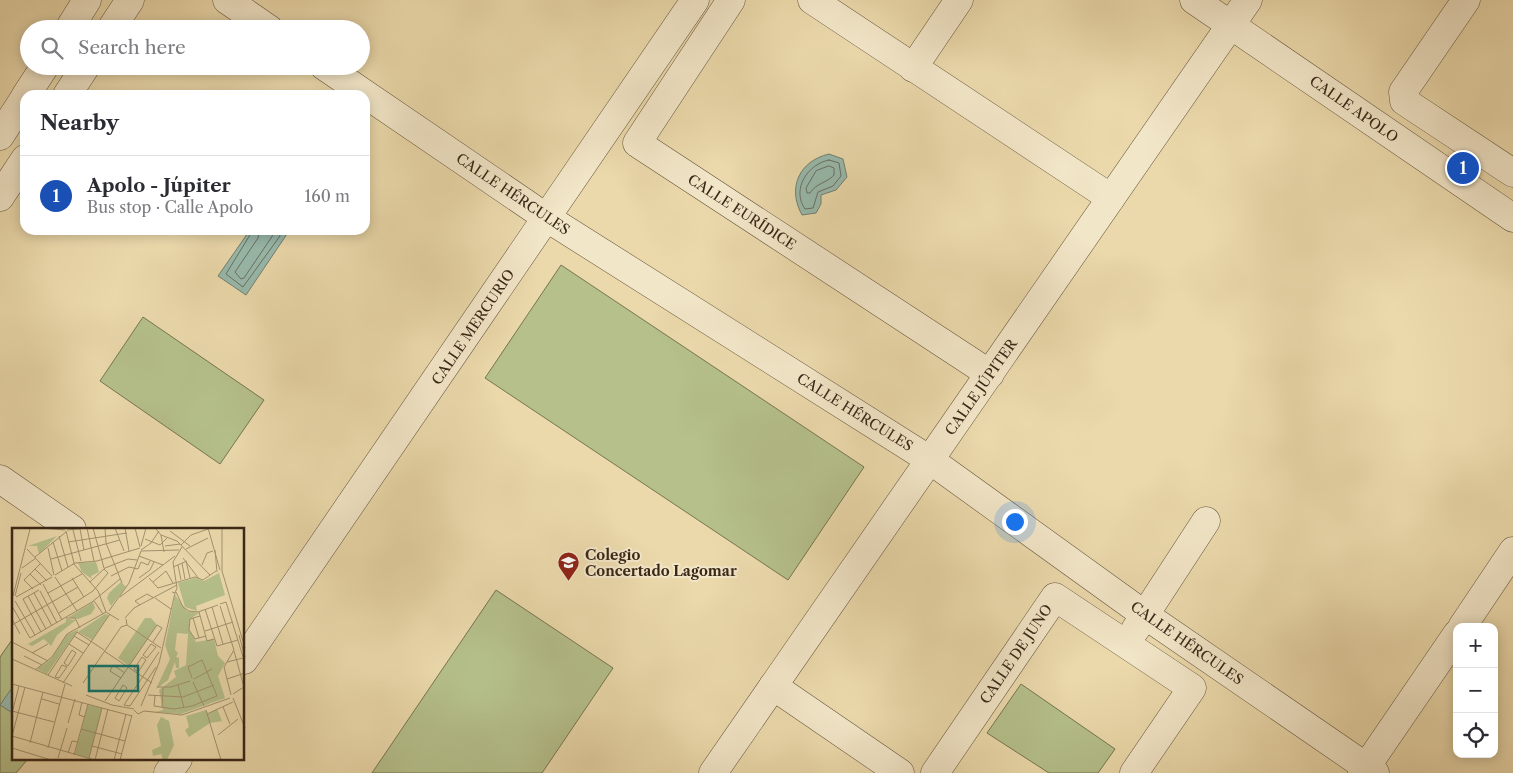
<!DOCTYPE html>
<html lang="en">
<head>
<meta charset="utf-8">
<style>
	:root { --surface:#fff; --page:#f2f2f3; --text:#2b2b33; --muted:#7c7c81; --line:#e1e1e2; --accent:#8f2418 }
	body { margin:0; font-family:"Libre Caslon Text",serif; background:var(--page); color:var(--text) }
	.controls { position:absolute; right:15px; bottom:15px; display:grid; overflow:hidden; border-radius:10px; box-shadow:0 2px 12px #0003 }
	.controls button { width:45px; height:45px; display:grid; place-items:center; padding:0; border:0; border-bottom:1px solid var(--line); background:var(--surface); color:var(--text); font:25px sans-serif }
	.you { position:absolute; left:1014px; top:521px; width:18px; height:18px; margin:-12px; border:4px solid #fff; border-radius:50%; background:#1a73e8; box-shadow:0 0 0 8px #1a73e833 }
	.badge { display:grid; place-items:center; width:32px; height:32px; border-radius:50%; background:var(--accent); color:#fff; font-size:16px; font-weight:700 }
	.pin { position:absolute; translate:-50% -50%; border:2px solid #fff; box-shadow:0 1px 5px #0006 }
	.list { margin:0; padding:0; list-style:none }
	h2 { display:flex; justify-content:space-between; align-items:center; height:65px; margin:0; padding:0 20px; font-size:21px }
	h2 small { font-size:16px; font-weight:400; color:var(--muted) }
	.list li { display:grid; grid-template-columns:32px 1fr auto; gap:15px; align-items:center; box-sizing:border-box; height:80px; padding:0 20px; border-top:1px solid var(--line) }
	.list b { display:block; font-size:19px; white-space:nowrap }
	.list p { margin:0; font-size:16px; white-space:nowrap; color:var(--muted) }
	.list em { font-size:16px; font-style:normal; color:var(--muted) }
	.icon { flex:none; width:28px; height:28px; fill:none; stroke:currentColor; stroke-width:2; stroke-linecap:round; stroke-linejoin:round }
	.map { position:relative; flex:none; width:1513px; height:773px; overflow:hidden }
	.search { position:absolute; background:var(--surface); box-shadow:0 2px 12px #0003; left:20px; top:20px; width:350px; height:55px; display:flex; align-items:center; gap:12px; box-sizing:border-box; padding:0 18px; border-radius:28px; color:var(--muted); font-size:19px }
	.panel { position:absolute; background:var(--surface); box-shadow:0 2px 12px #0003; left:20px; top:90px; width:350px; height:145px; border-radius:15px }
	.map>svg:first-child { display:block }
	.green { fill:#b5c08b; stroke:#767451 }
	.water { fill:#98baad; stroke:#727f71 }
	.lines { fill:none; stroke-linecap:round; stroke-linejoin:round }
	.shore { stroke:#687062; stroke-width:1 }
	.minor-casing { stroke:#65543c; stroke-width:29 }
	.minor { stroke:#f2e6c8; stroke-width:28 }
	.labels { text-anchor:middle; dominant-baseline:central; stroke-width:4; stroke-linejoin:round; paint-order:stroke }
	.street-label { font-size:14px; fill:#382717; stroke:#f2e6c8 }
	.poi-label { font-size:14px; font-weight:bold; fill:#382717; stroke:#f2e6c8; text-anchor:start }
	.inset-road { fill:none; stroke:#a39270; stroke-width:1 }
	.view { fill:#0f766e; fill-opacity:0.15; stroke:#0f766e; stroke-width:2.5 }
	.inset-edge { fill:none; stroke:#382717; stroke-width:2.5 }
</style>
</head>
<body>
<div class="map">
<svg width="1513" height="773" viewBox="0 0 1513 773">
	<rect width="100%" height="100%" fill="#ebd9ab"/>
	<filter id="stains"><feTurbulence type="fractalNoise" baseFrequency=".004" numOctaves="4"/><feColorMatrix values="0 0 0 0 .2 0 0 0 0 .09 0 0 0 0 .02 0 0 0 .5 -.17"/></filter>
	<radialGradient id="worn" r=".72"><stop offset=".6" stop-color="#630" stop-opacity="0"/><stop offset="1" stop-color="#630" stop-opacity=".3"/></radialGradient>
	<g class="green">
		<path d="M 561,265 L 864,467 L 788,580 L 485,378 Z"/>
		<path d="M 143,317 L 264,400 L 220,464 L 100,381 Z"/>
		<path d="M 496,590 L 613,668 L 542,773 L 372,773 Z"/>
		<path d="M 14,637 L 14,759 L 28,759 L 16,773 L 0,773 L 0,657 Z"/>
		<path d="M 1021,684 L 1115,749 L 1098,773 L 1049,773 L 987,733 Z"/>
	</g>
	<g class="water">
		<path d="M 829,154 L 843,159 L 847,177 L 836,190 L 821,195 L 821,204 L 816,213 L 802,215 C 787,188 799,161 829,154 Z"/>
		<path d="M 250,230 L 281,230 L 287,234 L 246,295 L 218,276 Z"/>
		<path d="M 14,685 L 14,714 L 0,705 Z"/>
	</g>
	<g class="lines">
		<g class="shore">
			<path d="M 829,160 L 839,163 L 841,176 L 833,186 L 818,192 L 813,208 L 805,209 C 791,189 808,164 829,160 Z"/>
			<path d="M 829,166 L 834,168 L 834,175 C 827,183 816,183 810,193 L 807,193 L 806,188 L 816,171 Z"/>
			<path d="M 253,230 L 226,274 L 243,287 L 280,236 L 279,230"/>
			<path d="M 260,230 L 258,238 L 235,272 L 241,279 L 244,278 L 273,235 L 273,230"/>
		</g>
		<defs>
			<g id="minor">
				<path d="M 227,0 L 269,29"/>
				<path d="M 731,0 L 637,143 L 990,374"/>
				<path d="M 812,0 L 1111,198"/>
				<path d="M 1194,0 L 1513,218"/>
				<path d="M 1466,0 L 1403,92 L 1404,101 L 1513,173"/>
				<path d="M 69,29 L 87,0"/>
				<path d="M 111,29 L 130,0"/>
				<path d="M 324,66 L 547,218 L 930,460 L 1145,615 L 1375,773"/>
				<path d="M 913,68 L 959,0"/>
				<path d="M 26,95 L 45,66"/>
				<path d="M 67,95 L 86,66"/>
				<path d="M 0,136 L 25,97"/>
				<path d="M 0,197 L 25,159"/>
				<path d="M 0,479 L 72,529"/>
				<path d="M 1462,627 L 1513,551"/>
				<path d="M 1135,630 L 1206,521"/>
				<path d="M 244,660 L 695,0"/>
				<path d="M 773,686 L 900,773"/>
				<path d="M 168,773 L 178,759"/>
				<path d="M 713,773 L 1248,0"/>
				<path d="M 935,773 L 1055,597 L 1192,688 L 1134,773"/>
				<path d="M 1362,773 L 1457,634"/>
			</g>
		</defs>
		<use href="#minor" class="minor-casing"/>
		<use href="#minor" class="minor"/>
	</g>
	<defs>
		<symbol id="school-pin" viewBox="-11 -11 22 30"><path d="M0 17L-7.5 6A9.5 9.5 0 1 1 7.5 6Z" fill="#8f2418" stroke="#f2e6c8"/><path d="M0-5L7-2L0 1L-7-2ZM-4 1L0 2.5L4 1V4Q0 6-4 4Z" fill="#fff"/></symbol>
	</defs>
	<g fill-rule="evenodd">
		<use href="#school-pin" x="556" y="550" width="25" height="34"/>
	</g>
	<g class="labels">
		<g class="street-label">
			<text transform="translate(1354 109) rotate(35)">CALLE APOLO</text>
			<text transform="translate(513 194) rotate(34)">CALLE HÉRCULES</text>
			<text transform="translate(742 212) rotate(33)">CALLE EURÍDICE</text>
			<text transform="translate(473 327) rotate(-56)">CALLE MERCURIO</text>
			<text transform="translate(981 387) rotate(-55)">CALLE JÚPITER</text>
			<text transform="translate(855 412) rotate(32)">CALLE HÉRCULES</text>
			<text transform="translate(1187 643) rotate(35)">CALLE HÉRCULES</text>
			<text transform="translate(1016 654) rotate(-56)">CALLE DE JUNO</text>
		</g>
		<g class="poi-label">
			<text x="585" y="555">Colegio<tspan x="585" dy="16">Concertado Lagomar</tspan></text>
		</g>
	</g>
	<g transform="translate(12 528)">
		<rect width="232" height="232" fill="#ebd9ab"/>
		<path d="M 45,8 L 27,26 L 25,18 L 16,18 ZM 84,34 L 87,44 L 79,48 L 80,51 L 70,44 L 66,35 ZM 207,45 L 213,67 L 184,78 L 185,83 L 173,79 L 166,55 L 183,50 L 192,53 ZM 109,54 L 114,59 L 99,78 L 95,70 L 97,65 ZM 163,67 L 175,83 L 187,85 L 178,91 L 177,101 L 184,114 L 202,111 L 206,128 L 213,135 L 206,148 L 213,170 L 169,186 L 143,184 L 151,182 L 147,162 L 164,149 L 162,143 L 174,137 L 176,106 L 165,105 L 163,122 L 166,125 L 164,129 L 167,130 L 167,140 L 164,140 L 163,134 L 156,152 L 144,161 L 158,131 L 153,117 ZM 81,74 L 83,80 L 79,86 L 66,91 L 57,89 ZM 93,86 L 97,87 L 80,112 L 66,104 ZM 133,90 L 139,90 L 145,97 L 117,138 L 106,130 ZM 54,91 L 64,92 L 45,107 L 39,118 L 32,111 L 20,118 L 16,116 L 54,94 ZM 67,101 L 35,146 L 25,141 L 40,130 L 54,107 ZM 76,177 L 90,180 L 77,230 L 63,226 ZM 205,181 L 210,193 L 198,195 L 177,209 L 173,202 L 177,199 L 174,188 L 194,182 L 196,186 ZM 149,189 L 157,193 L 162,217 L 155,232 L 151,232 L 149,226 L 141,228 L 140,222 L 149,218 L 145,197 Z" fill="#b5c08b"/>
		<path class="inset-road" d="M 30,0 L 53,2M 75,0 L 82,33M 81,0 L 92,40M 93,0 L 94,15 L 110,55M 103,0 L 112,23M 113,0 L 117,23M 123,0 L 128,19M 143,0 L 149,7 L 152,24M 196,0 L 208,42M 210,0 L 210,43 L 233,120M 68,1 L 72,22M 55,2 L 76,0M 61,2 L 69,33M 54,3 L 62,35M 158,3 L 178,18M 149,7 L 165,13 L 198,47M 47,8 L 56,39M 133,11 L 148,17 L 156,9M 41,14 L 50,43M 56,14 L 115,5M 169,17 L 179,7 L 196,1M 129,18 L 134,0M 153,18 L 168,16M 36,20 L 42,47M 15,21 L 40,48M 174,21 L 196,10M 129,22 L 139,15 L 147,3M 203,22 L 205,44M 129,23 L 167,22M 127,28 L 151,37M 23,29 L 54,4M 171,30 L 187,51M 39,31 L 108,12M 174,33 L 178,50M 61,35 L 86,63 L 94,84 L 107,92M 170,35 L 173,51M 166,37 L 169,52M 190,37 L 195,25 L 201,23M 161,39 L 175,33M 10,40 L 24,30M 23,41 L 35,53M 18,46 L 29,57M 43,47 L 63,35 L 85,33 L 128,20M 99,48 L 117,39 L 126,41 L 129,34 L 136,37 L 138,33M 43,49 L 65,83M 60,50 L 72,69M 127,50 L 138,42 L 142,34M 137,50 L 146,60 L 183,49 L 191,52 L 204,43M 78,54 L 93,40 L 116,31 L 125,32M 141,54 L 154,43 L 161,55M 31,56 L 50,92M 21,61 L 12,52 L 29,35M 27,62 L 11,71 L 29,104M 28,63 L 45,95M 160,64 L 163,65 L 165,60 L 161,34 L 170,19M 164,64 L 171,79 L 177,83 L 186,84 L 206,77M 22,65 L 40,98M 36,65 L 70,46M 1,68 L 18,1M 3,68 L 9,45M 16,68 L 34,101M 4,69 L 40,49M 108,69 L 163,28M 143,70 L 159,81M 3,73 L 23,107M 82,73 L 91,86M 208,76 L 214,74 L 233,135M 128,77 L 123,73 L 135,66 L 142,70M 0,78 L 18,110 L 80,74 L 108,51M 208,78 L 222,122 L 212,139 L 219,167M 200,79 L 211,116M 193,81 L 205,118 L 226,112M 97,83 L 117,55 L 129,23M 187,84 L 195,113 L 202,111M 47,85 L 81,63 L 96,45 L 92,41M 188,88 L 178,91 L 177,102 L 183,111 L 194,108M 54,90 L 63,90 L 68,100M 113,90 L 122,80 L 165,57M 181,90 L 187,110M 0,91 L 8,106M 0,97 L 66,59M 115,97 L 149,120M 193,103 L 221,94M 227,107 L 233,129M 62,108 L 77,117M 0,114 L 36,133M 57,116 L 71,125M 139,116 L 144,119 L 135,130 L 131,127 ZM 60,122 L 64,125 L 56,138 L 52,135 ZM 92,123 L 140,155M 20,125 L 36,116M 12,128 L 30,137M 130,129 L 134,132 L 126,144 L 122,141 ZM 0,131 L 60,158M 215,134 L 231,130M 50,137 L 55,139 L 47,150 L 43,149 ZM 23,142 L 40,129 L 55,106 L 94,84M 36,147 L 65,104 L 92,122M 109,150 L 98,143 L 101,137 L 113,145M 182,151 L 200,141M 215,151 L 233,145M 181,154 L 192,178M 51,155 L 98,86M 71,155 L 109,99 L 115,97 L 114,91M 0,156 L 120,188M 111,157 L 115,160 L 107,173 L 103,170 ZM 166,157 L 172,180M 145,159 L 159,159 L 178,153M 221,166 L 232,159 L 222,123M 74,167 L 100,177 L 122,181M 136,167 L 171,169 L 202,157M 143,168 L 142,178 L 162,181 L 180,178 L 205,168 L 190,132 L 176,139 L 180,150M 221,170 L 233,200M 30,171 L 47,176M 93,173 L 145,97 L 150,100 L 141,114M 70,174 L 67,187 L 73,189M 112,177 L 147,124M 112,177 L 118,178 L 144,139M 129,178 L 147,135 L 163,65M 211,179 L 218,196M 150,180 L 151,160M 122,182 L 126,186 L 132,183 L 170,187 L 218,170M 194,182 L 209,232M 0,183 L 42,194M 0,185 L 7,158M 195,186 L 221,174M 56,195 L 63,171M 69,201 L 113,213M 206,207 L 226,191M 0,208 L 83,232M 0,208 L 13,159M 18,215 L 31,164M 80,218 L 110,226M 0,220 L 39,232M 36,220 L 53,156M 56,225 L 60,213 L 66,214M 62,227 L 76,176M 46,230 L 55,200M 77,230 L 90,180M 83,232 L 96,181M 102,232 L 114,186M 108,232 L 120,187"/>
		<path class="view" d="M 77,138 L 126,138 L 126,163 L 77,163 Z"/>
		<rect width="232" height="232" class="inset-edge"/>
	</g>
	<rect width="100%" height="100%" filter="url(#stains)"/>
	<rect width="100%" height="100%" fill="url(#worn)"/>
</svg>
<div class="controls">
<button>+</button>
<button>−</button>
<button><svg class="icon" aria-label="locate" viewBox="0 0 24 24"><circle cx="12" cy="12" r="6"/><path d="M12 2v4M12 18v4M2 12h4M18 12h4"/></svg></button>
</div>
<div class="you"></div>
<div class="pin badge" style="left:1463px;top:168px;background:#1a4fb4">1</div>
<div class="search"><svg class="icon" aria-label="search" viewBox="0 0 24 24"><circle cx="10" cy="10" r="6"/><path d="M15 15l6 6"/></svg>Search here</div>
<section class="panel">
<h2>Nearby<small></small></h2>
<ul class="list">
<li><span class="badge" style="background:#1a4fb4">1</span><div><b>Apolo - Júpiter</b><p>Bus stop · Calle Apolo</p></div><em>160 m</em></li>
</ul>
</section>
</div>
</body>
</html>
